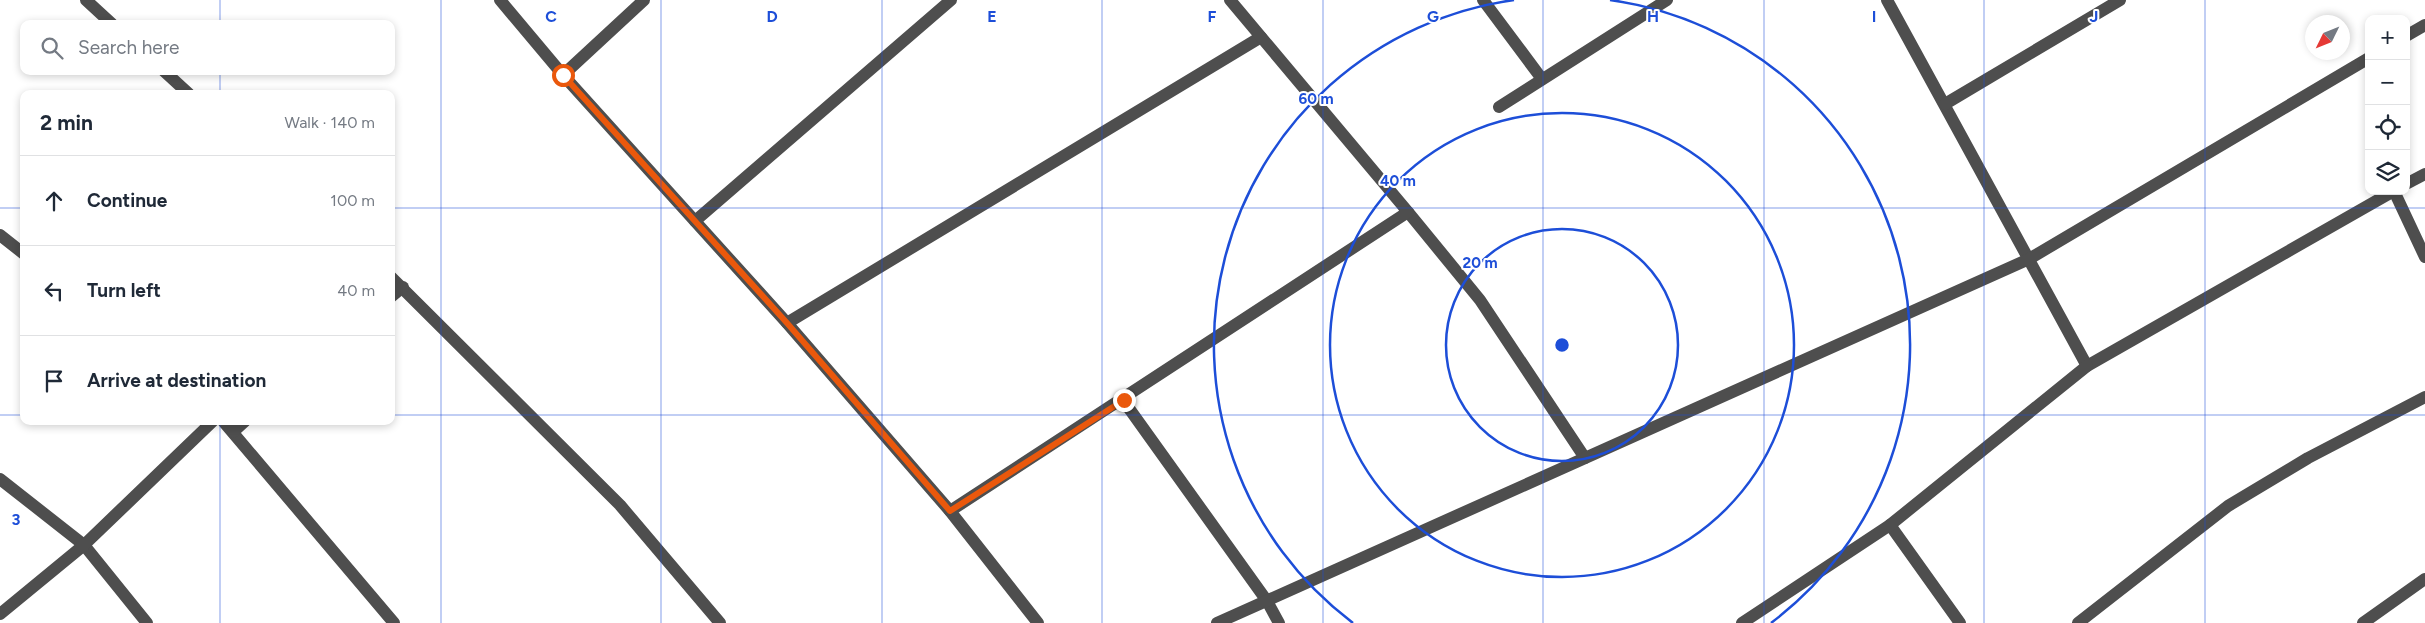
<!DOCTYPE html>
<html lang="en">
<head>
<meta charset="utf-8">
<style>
	:root { --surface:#fff; --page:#f6f6f7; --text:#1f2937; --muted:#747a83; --line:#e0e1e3 }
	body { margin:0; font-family:Figtree,sans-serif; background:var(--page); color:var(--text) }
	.controls { position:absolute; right:15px; top:15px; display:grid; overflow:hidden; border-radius:10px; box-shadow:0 2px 8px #0003 }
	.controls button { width:45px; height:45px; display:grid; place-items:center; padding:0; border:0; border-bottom:1px solid var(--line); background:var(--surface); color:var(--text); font:25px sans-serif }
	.compass { position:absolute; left:2305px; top:15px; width:45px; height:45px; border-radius:50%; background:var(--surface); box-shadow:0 2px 8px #0003; rotate:227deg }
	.stop { position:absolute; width:15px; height:15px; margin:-11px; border:4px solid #ea580c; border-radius:50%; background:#fff }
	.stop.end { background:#ea580c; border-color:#fff; box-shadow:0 1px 5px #0008 }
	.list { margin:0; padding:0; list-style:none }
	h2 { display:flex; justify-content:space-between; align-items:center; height:65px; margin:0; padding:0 20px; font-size:21px }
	h2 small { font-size:16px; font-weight:400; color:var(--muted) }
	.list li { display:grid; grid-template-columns:32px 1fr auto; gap:15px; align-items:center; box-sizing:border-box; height:90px; padding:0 20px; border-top:1px solid var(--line) }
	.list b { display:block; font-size:19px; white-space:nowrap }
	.list em { font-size:16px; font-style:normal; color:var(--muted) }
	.icon { flex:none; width:28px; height:28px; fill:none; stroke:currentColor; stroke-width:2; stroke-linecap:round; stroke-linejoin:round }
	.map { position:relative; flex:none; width:2425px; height:623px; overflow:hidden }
	.search { position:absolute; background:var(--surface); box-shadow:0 2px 8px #0003; left:20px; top:20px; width:375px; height:55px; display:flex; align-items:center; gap:12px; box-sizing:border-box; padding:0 18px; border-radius:10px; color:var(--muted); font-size:19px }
	.panel { position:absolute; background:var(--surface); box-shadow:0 2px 8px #0003; left:20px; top:90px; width:375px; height:335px; border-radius:10px }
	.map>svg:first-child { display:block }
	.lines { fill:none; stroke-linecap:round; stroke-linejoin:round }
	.minor { stroke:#4e4e4e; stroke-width:12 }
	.route { stroke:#ea580c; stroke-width:6 }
	.grid { fill:none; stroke:#1d4ed8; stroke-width:1; stroke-opacity:0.55 }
	.ring { fill:none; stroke:#1d4ed8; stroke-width:2.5 }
	.grid-label { font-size:16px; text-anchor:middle; font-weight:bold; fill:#1d4ed8; stroke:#fff; stroke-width:4; stroke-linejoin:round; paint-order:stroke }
	.centre { fill:#1d4ed8; stroke:#fff; stroke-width:2.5 }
	.ring-label { font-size:15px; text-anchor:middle; font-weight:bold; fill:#1d4ed8; stroke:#fff; stroke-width:4; stroke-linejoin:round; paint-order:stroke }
</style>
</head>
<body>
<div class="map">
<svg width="2425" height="623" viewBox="0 0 2425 623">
	<rect width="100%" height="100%" fill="#fff"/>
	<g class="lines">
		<g class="minor">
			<path d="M 86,0 L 112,24"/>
			<path d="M 500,0 L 563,75 L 787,323 L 950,511 L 1038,623"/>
			<path d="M 1483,0 L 1542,79"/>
			<path d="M 1887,0 L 2087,366 L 2392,192"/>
			<path d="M 2406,36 L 2425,25"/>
			<path d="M 164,71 L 189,94"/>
			<path d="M 563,75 L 644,0"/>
			<path d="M 1945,104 L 2120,0"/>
			<path d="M 1499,107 L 1667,0"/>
			<path d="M 2406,184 L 2425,174"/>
			<path d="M 2394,191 L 2425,257"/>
			<path d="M 1408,212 L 1480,300 L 1585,458"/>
			<path d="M 695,221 L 951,0"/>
			<path d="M 0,235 L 24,254"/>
			<path d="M 391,277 L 620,505 L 720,623"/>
			<path d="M 391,297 L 403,287"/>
			<path d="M 787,323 L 1261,37"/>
			<path d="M 1123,400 L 1267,601 L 1279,623"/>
			<path d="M 223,421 L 394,623"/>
			<path d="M 233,432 L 245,421"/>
			<path d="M 0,479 L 84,545 L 147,623"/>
			<path d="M 950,511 L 1408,212 L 1230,0"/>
			<path d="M 1890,525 L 1960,623"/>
			<path d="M 0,614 L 84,545 L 213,421"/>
			<path d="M 1217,623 L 2029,259 L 2369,58"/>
			<path d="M 1742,623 L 1890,525 L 2087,366"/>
			<path d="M 2078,623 L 2228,506 L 2308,458 L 2425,397"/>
			<path d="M 2363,623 L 2425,579"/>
		</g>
	</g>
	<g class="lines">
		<path class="route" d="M 563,75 L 787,323 L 950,511 L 1124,400"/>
	</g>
	<path class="grid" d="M 220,0 L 220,24M 441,0 L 441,623M 661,0 L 661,623M 882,0 L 882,623M 1102,0 L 1102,623M 1323,0 L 1323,623M 1543,0 L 1543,623M 1764,0 L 1764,623M 1984,0 L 1984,623M 2205,0 L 2205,623M 220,71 L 220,94M 0,208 L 24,208M 391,208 L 2425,208M 0,415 L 24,415M 391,415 L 2425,415M 220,421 L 220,623"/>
	<g class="ring">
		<circle cx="1562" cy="345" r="116"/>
		<circle cx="1562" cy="345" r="232"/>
		<path d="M1353 623A348 348 0 0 1 1514 0M1610 0A348 348 0 0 1 1771 623"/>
	</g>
	<g class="grid-label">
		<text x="551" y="22">C</text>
		<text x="772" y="22">D</text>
		<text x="992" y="22">E</text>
		<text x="1212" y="22">F</text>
		<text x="1433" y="22">G</text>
		<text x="1653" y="22">H</text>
		<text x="1874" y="22">I</text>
		<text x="2094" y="22">J</text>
		<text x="16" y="525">3</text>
	</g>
	<circle cx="1562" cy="345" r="8" class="centre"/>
	<g class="ring-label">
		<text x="1316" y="104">60 m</text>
		<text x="1398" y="186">40 m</text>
		<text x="1480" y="268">20 m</text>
	</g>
</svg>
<div class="controls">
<button>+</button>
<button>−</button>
<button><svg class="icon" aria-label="locate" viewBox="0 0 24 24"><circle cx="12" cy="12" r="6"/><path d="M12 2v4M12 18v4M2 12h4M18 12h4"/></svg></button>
<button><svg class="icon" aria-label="layers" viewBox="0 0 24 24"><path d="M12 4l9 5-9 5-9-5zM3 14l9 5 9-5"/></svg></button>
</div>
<svg class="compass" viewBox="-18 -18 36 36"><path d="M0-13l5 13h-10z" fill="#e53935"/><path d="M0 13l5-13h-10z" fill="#747a83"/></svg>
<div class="stop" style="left:563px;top:75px"></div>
<div class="stop end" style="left:1124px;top:400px"></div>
<div class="search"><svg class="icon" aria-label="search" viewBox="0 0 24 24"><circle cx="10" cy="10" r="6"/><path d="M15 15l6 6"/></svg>Search here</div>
<section class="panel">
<h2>2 min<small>Walk · 140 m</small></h2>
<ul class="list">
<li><svg class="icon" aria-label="ahead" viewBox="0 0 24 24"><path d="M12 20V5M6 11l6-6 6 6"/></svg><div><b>Continue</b></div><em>100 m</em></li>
<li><svg class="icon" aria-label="left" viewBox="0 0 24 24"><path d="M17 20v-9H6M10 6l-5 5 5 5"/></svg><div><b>Turn left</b></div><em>40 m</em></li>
<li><svg class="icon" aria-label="arrive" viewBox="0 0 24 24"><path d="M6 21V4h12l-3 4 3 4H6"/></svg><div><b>Arrive at destination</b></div></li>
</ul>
</section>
</div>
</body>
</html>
